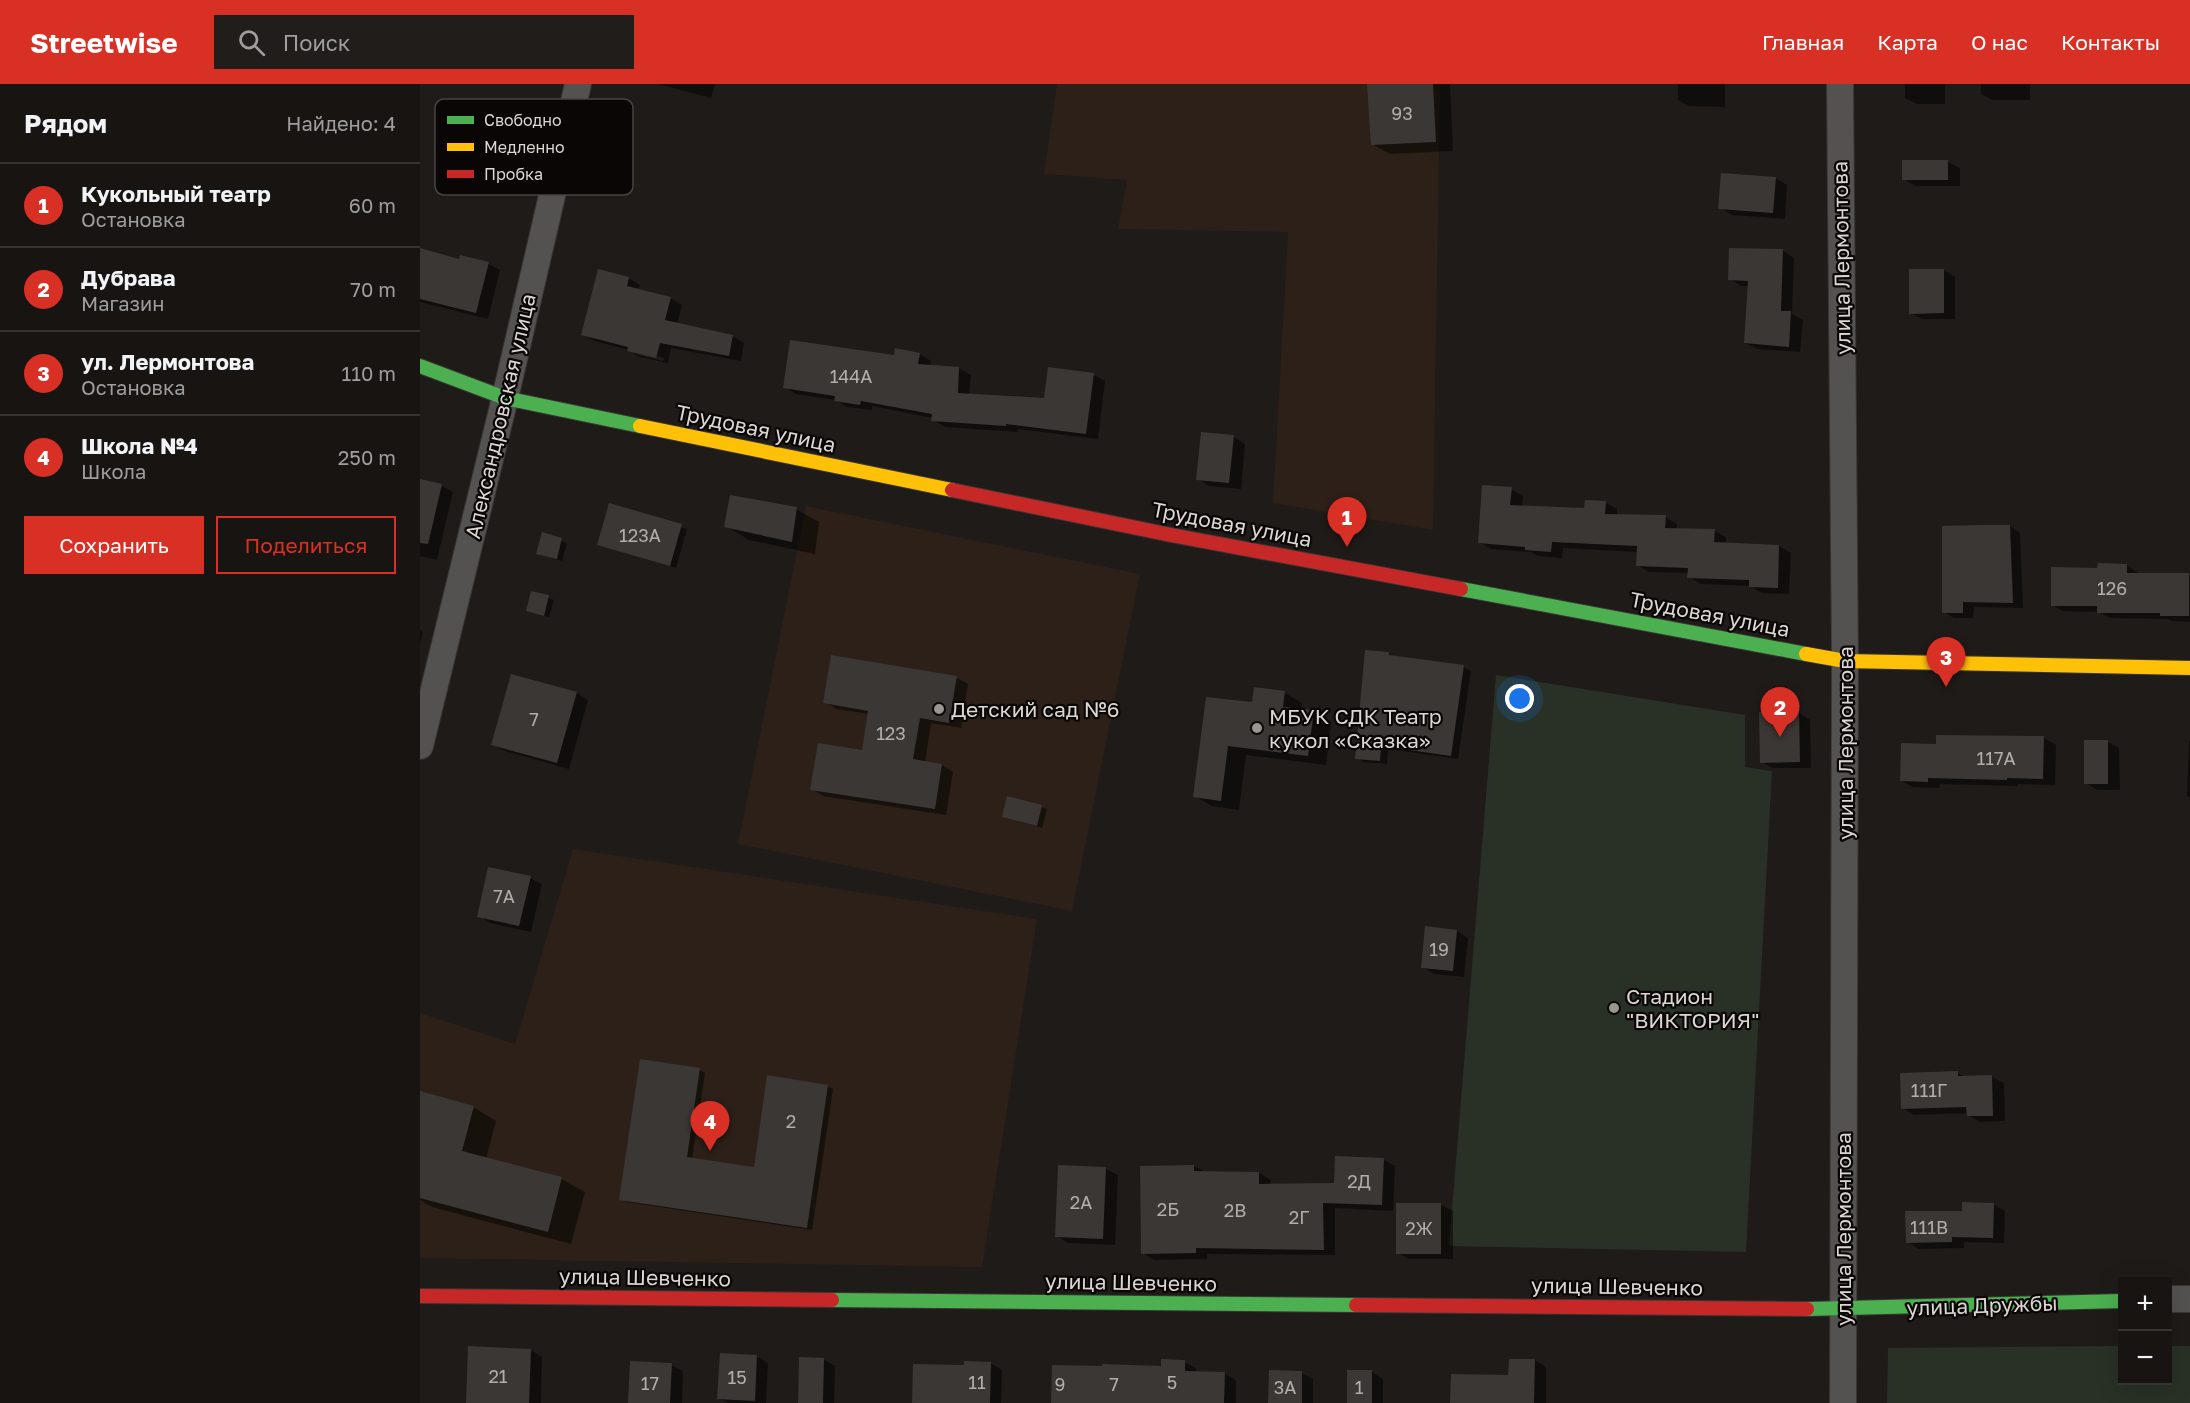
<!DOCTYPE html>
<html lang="ru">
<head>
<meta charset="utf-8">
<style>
	:root { --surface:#171412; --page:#201d1b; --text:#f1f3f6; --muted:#9e9e9f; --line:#363332; --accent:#d93025 }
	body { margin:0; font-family:"Golos Text",sans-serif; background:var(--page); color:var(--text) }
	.controls { position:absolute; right:18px; bottom:18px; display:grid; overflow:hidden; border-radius:0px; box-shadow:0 6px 24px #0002 }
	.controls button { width:54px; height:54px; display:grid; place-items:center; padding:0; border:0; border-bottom:2px solid var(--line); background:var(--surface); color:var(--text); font:30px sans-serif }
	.you { position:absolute; left:1100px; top:615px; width:21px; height:21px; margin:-15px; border:4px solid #fff; border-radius:50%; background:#1a73e8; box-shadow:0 0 0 9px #1a73e833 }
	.badge { display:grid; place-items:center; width:39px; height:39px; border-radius:50%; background:var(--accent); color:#fff; font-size:20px; font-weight:700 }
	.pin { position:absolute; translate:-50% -50px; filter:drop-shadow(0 2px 3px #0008) }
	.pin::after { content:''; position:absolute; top:32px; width:21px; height:18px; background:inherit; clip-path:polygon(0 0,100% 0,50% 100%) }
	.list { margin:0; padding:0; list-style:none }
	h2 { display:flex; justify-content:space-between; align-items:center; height:78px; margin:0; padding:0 24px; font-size:26px }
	h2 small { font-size:20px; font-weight:400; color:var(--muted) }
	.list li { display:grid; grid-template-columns:39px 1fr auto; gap:18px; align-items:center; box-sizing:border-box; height:84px; padding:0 24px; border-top:2px solid var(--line) }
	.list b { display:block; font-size:22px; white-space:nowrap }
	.list p { margin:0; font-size:20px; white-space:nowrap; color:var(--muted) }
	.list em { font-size:20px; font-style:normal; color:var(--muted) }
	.actions { display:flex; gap:12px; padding:18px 24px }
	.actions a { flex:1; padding:14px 0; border:2px solid var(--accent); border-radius:0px; text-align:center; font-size:21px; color:var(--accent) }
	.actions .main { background:var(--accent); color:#fff }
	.icon { flex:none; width:33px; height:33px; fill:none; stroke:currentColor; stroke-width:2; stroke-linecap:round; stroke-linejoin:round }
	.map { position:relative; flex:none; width:1770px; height:1319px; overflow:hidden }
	header { display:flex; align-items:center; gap:36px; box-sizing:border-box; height:84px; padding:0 30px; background:var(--accent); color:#fff }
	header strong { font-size:28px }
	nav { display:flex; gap:33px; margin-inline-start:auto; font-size:21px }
	.search { width:420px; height:54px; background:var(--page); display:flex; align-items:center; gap:15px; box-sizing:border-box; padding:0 21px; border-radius:0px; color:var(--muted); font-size:22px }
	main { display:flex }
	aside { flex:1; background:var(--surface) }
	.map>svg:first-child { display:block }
	.built { fill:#2c2018 }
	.green { fill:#293126 }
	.shadow { fill:#0007; fill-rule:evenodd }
	.building { fill:#3b3734 }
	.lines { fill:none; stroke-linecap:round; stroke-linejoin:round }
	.street-casing { stroke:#383533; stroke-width:28 }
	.fast-casing { stroke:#383533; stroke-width:16 }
	.slow-casing { stroke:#383533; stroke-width:16 }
	.jam-casing { stroke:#383533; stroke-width:16 }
	.street { stroke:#535250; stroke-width:26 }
	.fast { stroke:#4caf50; stroke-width:14 }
	.slow { stroke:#ffc107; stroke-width:14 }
	.jam { stroke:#c62828; stroke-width:14 }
	.poi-dot { fill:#999591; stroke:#090605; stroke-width:2 }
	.labels { text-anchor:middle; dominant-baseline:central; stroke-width:4.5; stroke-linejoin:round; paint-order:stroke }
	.number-label { font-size:18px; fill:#b3aeaa }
	.street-label { font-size:21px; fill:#dbd6d2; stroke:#090605 }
	.poi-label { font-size:21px; fill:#dbd6d2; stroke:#090605; text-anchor:start }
	.key { fill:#090605; stroke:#484442; stroke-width:1.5 }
	.key-label { font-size:16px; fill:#dbd6d2 }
</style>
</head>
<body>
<header>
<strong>Streetwise</strong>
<div class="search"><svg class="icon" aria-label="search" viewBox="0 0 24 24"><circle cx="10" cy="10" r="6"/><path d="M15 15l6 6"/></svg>Поиск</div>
<nav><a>Главная</a><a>Карта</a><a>О нас</a><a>Контакты</a></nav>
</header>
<main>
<aside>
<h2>Рядом<small>Найдено: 4</small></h2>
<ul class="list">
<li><span class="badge">1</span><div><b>Кукольный театр</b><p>Остановка</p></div><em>60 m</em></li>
<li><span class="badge">2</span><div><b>Дубрава</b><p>Магазин</p></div><em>70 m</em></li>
<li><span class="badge">3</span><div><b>ул. Лермонтова</b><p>Остановка</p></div><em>110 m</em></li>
<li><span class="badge">4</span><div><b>Школа №4</b><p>Школа</p></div><em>250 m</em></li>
</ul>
<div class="actions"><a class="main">Сохранить</a><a>Поделиться</a></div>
</aside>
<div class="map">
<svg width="1770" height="1319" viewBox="0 0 1770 1319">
	<rect width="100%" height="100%" fill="#1f1b18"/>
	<g class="built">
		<path d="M 637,0 L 1020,0 L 1013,446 L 853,419 L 868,148 L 698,145 L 707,96 L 624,90 Z"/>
		<path d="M 386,422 L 720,490 L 652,827 L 318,760 Z"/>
		<path d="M 153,765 L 617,835 L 562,1183 L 0,1174 L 0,929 L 95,960 Z"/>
	</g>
	<g class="green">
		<path d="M 1076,591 L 1325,631 L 1325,683 L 1352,687 L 1326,1168 L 1029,1162 Z"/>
		<path d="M 1702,1262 L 1702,1296 L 1748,1296 L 1748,1262 L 1770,1262 L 1770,1319 L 1467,1319 L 1468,1264 Z"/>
	</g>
	<g class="shadow">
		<path d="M 238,0 L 295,0 L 291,14 Z"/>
		<path d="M 949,0 L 1030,0 L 1033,67 L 970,70 L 952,60 Z"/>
		<path d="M 1258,0 L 1305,0 L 1305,23 L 1269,22 L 1258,16 Z"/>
		<path d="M 1485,0 L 1525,0 L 1525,20 L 1497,20 L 1485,14 Z"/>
		<path d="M 1561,0 L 1610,0 L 1610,16 L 1573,16 L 1561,10 Z"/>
		<path d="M 1484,77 L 1528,78 L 1540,84 L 1540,102 L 1495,102 L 1484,95 Z"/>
		<path d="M 1355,94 L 1367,101 L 1365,135 L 1312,131 L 1300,124 Z"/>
		<path d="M 0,166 L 40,177 L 69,180 L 80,186 L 68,235 L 0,218 Z"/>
		<path d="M 1363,167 L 1374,174 L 1372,230 L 1383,236 L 1380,268 L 1337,265 L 1325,259 L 1329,202 L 1321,202 L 1310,195 Z"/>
		<path d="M 1524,186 L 1535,193 L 1535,235 L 1502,235 L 1490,229 Z"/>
		<path d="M 208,194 L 220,201 L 218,206 L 250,214 L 262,221 L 257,240 L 313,252 L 324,259 L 321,277 L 251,264 L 248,279 L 220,273 L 208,266 L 175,257 L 163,251 ZM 215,267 L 244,274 L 243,277 L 219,271 Z"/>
		<path d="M 500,270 L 511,277 L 510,283 L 539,284 L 551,291 L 549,311 L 625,316 L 674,291 L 685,297 L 678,355 L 598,345 L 598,348 L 525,343 L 513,336 L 513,334 L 452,322 L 452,326 L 427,323 L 415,316 L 376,310 L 365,303 L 475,272 Z"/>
		<path d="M 814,353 L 825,360 L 821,405 L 789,402 L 778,395 Z"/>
		<path d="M 0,396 L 22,402 L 33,408 L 17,476 L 0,472 Z"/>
		<path d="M 1091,405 L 1103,412 L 1102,423 L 1166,426 L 1186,419 L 1197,425 L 1197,432 L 1245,433 L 1257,440 L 1257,446 L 1294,447 L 1306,453 L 1306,460 L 1359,462 L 1371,469 L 1369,510 L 1342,509 L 1330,502 L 1281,500 L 1269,493 L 1269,489 L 1229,488 L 1217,481 L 1218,468 L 1143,464 L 1142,474 L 1118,472 L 1111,468 L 1071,465 L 1059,458 Z"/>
		<path d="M 190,421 L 267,445 L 256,484 L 179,460 Z"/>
		<path d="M 376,425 L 399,438 L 395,470 L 329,456 L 306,442 Z"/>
		<path d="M 1590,442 L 1600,449 L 1603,524 L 1554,523 L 1553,534 L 1534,534 L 1523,528 Z"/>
		<path d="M 123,450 L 147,459 L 142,477 L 118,469 Z"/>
		<path d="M 1706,481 L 1717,488 L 1717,491 L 1770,491 L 1770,538 L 1752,537 L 1747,535 L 1690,534 L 1678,528 L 1643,527 L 1632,521 L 1679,485 Z"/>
		<path d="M 112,508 L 134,516 L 129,533 L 107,526 Z"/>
		<path d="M 0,546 L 3,548 L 0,560 Z"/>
		<path d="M 968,569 L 975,573 L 1043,583 L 1051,587 L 1038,675 L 968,665 L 967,680 L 944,678 L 937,674 Z"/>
		<path d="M 413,573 L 537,594 L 548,600 L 541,644 L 511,639 L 505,678 L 522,681 L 533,688 L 526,731 L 403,712 L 392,705 L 443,668 L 449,630 L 417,625 L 405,618 Z"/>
		<path d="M 92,592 L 157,609 L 168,616 L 149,685 L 85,667 L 73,661 Z"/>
		<path d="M 865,609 L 882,619 L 881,626 L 893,628 L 911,638 L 906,681 L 826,671 L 819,726 L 792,722 L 775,712 L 833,620 Z"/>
		<path d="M 1379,629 L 1390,636 L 1391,684 L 1353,684 L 1341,678 Z"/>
		<path d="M 1517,653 L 1624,654 L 1636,661 L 1635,701 L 1598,700 L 1598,702 L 1520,700 L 1519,704 L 1493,703 L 1481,697 L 1517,661 Z"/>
		<path d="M 1769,657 L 1770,657 L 1770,714 L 1767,712 Z"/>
		<path d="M 1688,658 L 1699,664 L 1700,706 L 1677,706 L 1666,699 Z"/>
		<path d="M 588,714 L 627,725 L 622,744 L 583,732 Z"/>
		<path d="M 110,794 L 122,800 L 111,848 L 70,839 L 59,832 Z"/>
		<path d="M 1037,847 L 1048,854 L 1044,893 L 1014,890 L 1002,883 Z"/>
		<path d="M 280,986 L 285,989 L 272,1075 L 335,1085 L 407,1002 L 413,1005 L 392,1146 L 206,1118 L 201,1115 Z"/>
		<path d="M 1538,989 L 1545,993 L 1572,993 L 1584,999 L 1585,1037 L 1560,1038 L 1548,1031 L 1548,1029 L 1494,1031 L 1482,1024 Z"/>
		<path d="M 0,1009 L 53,1023 L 76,1037 L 66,1075 L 141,1095 L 165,1108 L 151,1160 L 12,1123 L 0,1116 Z"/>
		<path d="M 964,1076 L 975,1082 L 973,1127 L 915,1124 L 915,1171 L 787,1170 L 787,1175 L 734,1176 L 723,1169 L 774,1082 L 785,1088 L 839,1089 L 851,1096 L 850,1101 L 915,1100 Z"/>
		<path d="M 639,1083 L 686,1085 L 698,1091 L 695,1161 L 648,1159 L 637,1152 Z"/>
		<path d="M 1021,1121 L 1033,1127 L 1033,1175 L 989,1175 L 978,1169 Z"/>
		<path d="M 1574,1121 L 1585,1127 L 1584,1159 L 1544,1158 L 1544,1164 L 1499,1165 L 1487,1158 L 1544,1128 Z"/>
		<path d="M 111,1266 L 122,1273 L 121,1319 L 47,1319 Z"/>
		<path d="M 336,1272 L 348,1279 L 346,1319 L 308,1319 L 299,1314 Z"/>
		<path d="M 403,1275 L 415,1282 L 414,1319 L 380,1319 Z"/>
		<path d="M 1115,1276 L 1126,1283 L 1126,1319 L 1032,1319 L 1090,1293 Z"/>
		<path d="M 764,1278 L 776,1284 L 776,1289 L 804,1289 L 816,1296 L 816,1319 L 636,1319 L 742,1283 Z"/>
		<path d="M 570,1279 L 582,1286 L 581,1319 L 494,1319 L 545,1283 Z"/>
		<path d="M 251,1281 L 263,1287 L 262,1319 L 210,1319 Z"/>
		<path d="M 952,1288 L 963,1295 L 963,1319 L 928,1319 Z"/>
		<path d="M 882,1289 L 893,1295 L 893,1319 L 850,1319 Z"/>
	</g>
	<g class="building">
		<path d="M 947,0 L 1013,0 L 1016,58 L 951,61 Z"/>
		<rect x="1482" y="76" width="46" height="20"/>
		<path d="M 1301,89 L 1356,93 L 1353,129 L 1298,125 Z"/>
		<path d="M 0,164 L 39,175 L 40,171 L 69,178 L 56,229 L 0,215 Z"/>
		<path d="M 1309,164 L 1363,165 L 1361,227 L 1371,227 L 1369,263 L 1324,259 L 1328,197 L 1308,196 Z"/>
		<path d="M 178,185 L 209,193 L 207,202 L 251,213 L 245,236 L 313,251 L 309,272 L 240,259 L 236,274 L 207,267 L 208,263 L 161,251 Z"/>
		<path d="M 1489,185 L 1524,185 L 1524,229 L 1489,230 Z"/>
		<path d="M 370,256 L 474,271 L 475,264 L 500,269 L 498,280 L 539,283 L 538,309 L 624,314 L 628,283 L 674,289 L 666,350 L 586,340 L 586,342 L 511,337 L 512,330 L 441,317 L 440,321 L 414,317 L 415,312 L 363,304 Z"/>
		<path d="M 781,348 L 814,351 L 809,399 L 776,396 Z"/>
		<path d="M 0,395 L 22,400 L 8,460 L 0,459 Z"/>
		<path d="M 1062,401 L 1092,403 L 1090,421 L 1164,424 L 1165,416 L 1186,417 L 1185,430 L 1246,431 L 1245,444 L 1295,445 L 1294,458 L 1359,461 L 1358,504 L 1329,503 L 1329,496 L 1267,494 L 1268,484 L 1216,482 L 1217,462 L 1132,458 L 1131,468 L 1105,466 L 1105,463 L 1058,459 Z"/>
		<path d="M 310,411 L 377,423 L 372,458 L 304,443 Z"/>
		<path d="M 189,419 L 262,440 L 250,482 L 177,461 Z"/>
		<path d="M 1559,441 L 1590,441 L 1593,519 L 1543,518 L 1543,529 L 1522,529 L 1522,442 Z"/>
		<path d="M 122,448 L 142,454 L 137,475 L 116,470 Z"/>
		<path d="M 1678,479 L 1707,480 L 1707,489 L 1769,489 L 1769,532 L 1740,532 L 1740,529 L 1677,529 L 1677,522 L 1631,522 L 1631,483 L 1677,484 Z"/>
		<path d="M 111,507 L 129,511 L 124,532 L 106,527 Z"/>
		<path d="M 945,566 L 969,568 L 969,571 L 1044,581 L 1031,672 L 961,662 L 960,677 L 935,675 Z"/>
		<path d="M 411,571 L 537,592 L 529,639 L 500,634 L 493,675 L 522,680 L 515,725 L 390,706 L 398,659 L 442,666 L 448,627 L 403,619 Z"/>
		<path d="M 91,590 L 157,608 L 137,679 L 71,661 Z"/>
		<path d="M 834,603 L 865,607 L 863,623 L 894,626 L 888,672 L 808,662 L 801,717 L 773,713 L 786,613 L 832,618 Z"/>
		<path d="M 1339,628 L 1379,628 L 1380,678 L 1340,679 Z"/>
		<path d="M 1516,651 L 1624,652 L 1623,695 L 1587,694 L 1587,696 L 1508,694 L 1508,698 L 1480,697 L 1481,659 L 1516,660 Z"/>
		<rect x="1664" y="656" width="24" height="44"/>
		<path d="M 587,712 L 622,721 L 617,742 L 582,733 Z"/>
		<path d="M 68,783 L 111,792 L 99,842 L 57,833 Z"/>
		<path d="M 1005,842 L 1037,846 L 1033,887 L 1001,884 Z"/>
		<path d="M 220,975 L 280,984 L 267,1073 L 334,1083 L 347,991 L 408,1001 L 387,1144 L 199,1116 Z"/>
		<path d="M 1538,987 L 1538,992 L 1572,991 L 1573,1032 L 1547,1032 L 1546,1023 L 1481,1025 L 1480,989 Z"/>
		<path d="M 0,1007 L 54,1022 L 42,1067 L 142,1093 L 128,1148 L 0,1114 Z"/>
		<path d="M 915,1072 L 964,1074 L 962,1121 L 903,1119 L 904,1166 L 776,1164 L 776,1169 L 721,1170 L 720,1082 L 774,1081 L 774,1087 L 839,1088 L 839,1100 L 914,1099 Z"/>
		<path d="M 638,1081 L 686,1083 L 683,1155 L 635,1153 Z"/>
		<path d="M 1542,1118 L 1574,1119 L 1573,1154 L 1532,1153 L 1532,1158 L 1486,1159 L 1485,1127 L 1542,1127 Z"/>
		<rect x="976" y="1119" width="45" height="51"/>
		<path d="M 48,1262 L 111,1265 L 109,1319 L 46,1319 Z"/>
		<path d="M 300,1269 L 337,1271 L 335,1317 L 297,1315 Z"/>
		<path d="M 379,1273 L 404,1274 L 403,1319 L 378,1319 Z"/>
		<path d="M 741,1275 L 765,1276 L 765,1287 L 805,1288 L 804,1319 L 631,1319 L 632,1281 L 682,1282 L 682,1280 L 741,1282 Z"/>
		<path d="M 1089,1275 L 1115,1275 L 1114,1319 L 1030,1319 L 1031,1290 L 1088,1291 Z"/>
		<path d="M 210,1277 L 252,1279 L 250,1319 L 208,1319 Z"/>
		<path d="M 544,1277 L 571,1278 L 570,1319 L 492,1319 L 493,1280 L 544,1281 Z"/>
		<path d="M 849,1286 L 882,1287 L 882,1319 L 848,1319 Z"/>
		<rect x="927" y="1286" width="25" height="33"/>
	</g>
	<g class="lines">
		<defs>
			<g id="street">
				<path d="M 1420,0 L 1425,577 L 1423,1319"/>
				<path d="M 0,662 L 85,314 L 158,0"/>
				<path d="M 1748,1215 L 1770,1215"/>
			</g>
			<g id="fast">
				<path d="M 0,282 L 85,314 L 220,342"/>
				<path d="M 1041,505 L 1386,570"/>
				<path d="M 412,1216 L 936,1221"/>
				<path d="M 1387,1225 L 1702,1217"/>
			</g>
			<g id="slow">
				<path d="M 220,342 L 532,406"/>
				<path d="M 1386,570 L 1425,577 L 1770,584"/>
			</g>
			<g id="jam">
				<path d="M 532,406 L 751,451 L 1041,505"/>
				<path d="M 0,1212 L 412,1216"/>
				<path d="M 936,1221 L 1387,1225"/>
			</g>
		</defs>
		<use href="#street" class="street-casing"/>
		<use href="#fast" class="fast-casing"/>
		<use href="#slow" class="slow-casing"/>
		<use href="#jam" class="jam-casing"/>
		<use href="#street" class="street"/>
		<use href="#fast" class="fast"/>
		<use href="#slow" class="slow"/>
		<use href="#jam" class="jam"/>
	</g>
	<g class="poi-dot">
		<circle cx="519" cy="625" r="6"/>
		<circle cx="837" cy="644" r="6"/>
		<circle cx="1194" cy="924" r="6"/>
	</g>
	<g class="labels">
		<g class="number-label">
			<text x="982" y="29">93</text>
			<text x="431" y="292">144А</text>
			<text x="220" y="451">123А</text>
			<text x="1692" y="504">126</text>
			<text x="114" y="635">7</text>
			<text x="471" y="649">123</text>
			<text x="1576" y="674">117А</text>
			<text x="84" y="812">7А</text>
			<text x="1019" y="865">19</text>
			<text x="1509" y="1006">111Г</text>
			<text x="371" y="1037">2</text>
			<text x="939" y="1097">2Д</text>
			<text x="661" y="1118">2А</text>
			<text x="748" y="1125">2Б</text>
			<text x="815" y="1126">2В</text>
			<text x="879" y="1133">2Г</text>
			<text x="1509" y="1143">111В</text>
			<text x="999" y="1144">2Ж</text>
			<text x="78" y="1292">21</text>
			<text x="317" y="1293">15</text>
			<text x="557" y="1298">11</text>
			<text x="752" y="1298">5</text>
			<text x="230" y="1299">17</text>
			<text x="640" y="1300">9</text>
			<text x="694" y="1300">7</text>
			<text x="865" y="1303">3А</text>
			<text x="939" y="1303">1</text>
		</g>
		<g class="street-label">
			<text transform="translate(1421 174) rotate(-91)">улица Лермонтова</text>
			<text transform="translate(80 332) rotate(-77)">Александровская улица</text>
			<text transform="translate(336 344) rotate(12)">Трудовая улица</text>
			<text transform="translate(812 440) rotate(11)">Трудовая улица</text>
			<text transform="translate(1290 530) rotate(11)">Трудовая улица</text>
			<text transform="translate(1425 659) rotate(-90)">улица Лермонтова</text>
			<text transform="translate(1423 1145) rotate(-90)">улица Лермонтова</text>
			<text transform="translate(225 1193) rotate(1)">улица Шевченко</text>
			<text transform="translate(711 1198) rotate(1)">улица Шевченко</text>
			<text transform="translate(1197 1202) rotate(1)">улица Шевченко</text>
			<text transform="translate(1562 1221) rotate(-2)">улица Дружбы</text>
		</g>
		<g class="poi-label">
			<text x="531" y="625">Детский сад №6</text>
			<text x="849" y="632">МБУК СДК Театр<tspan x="849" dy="24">кукол «Сказка»</tspan></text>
			<text x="1206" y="912">Стадион<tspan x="1206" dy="24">"ВИКТОРИЯ"</tspan></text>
		</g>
	</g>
	<rect x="15" y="15" width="198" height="96" rx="9" class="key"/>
	<rect x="27" y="32" width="27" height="8" fill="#4caf50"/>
	<rect x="27" y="59" width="27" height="8" fill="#ffc107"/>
	<rect x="27" y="86" width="27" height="8" fill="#c62828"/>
	<g class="key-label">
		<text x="64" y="42">Свободно</text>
		<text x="64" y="69">Медленно</text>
		<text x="64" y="96">Пробка</text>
	</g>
</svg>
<div class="controls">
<button>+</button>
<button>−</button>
</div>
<div class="you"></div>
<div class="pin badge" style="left:927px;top:463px">1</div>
<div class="pin badge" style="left:1360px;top:653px">2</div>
<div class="pin badge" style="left:1526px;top:603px">3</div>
<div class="pin badge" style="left:290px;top:1067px">4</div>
</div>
</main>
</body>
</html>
